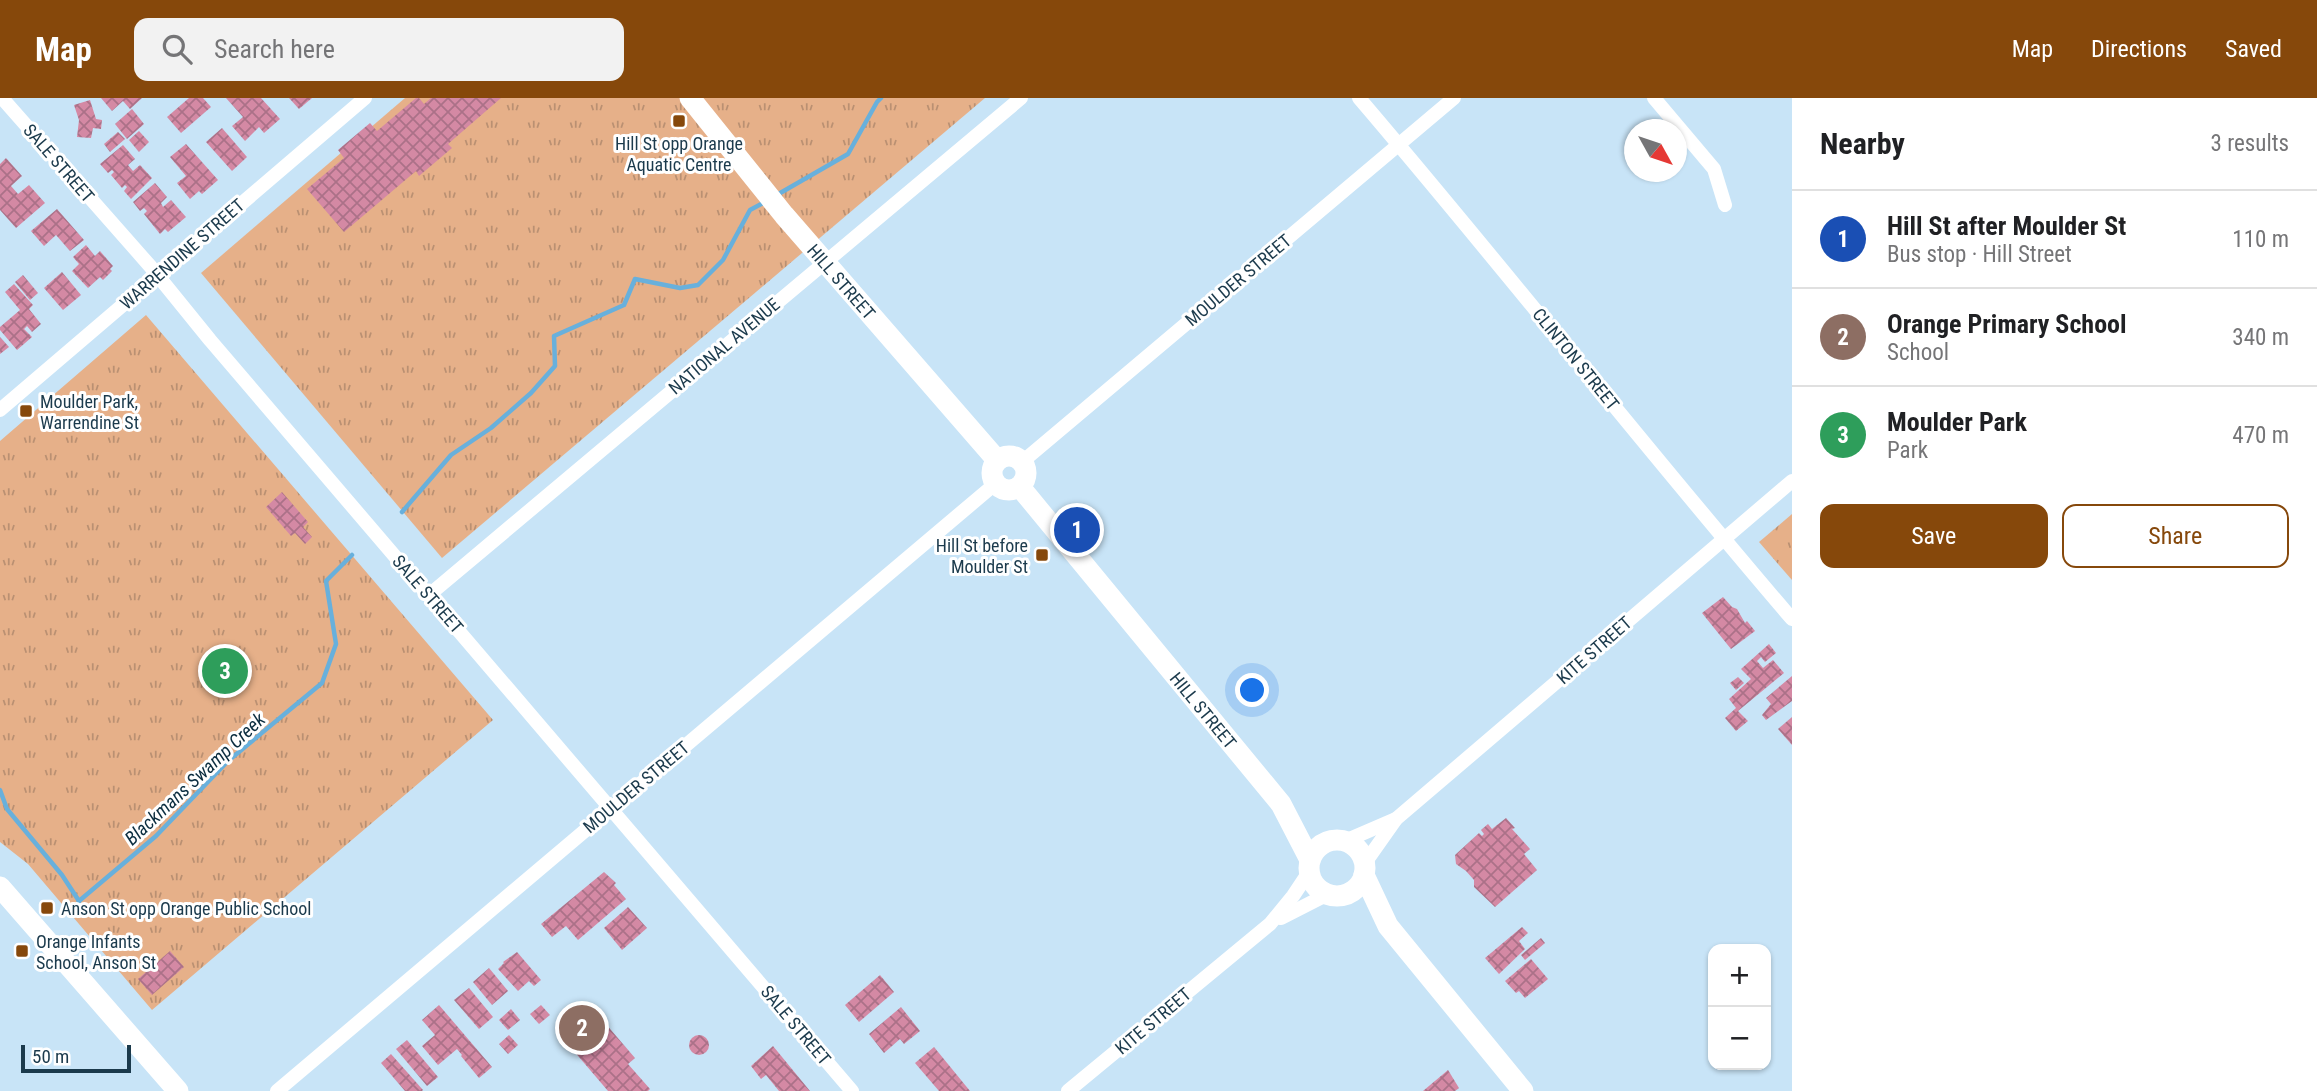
<!DOCTYPE html>
<html lang="en">
<head>
<meta charset="utf-8">
<style>
	:root { --surface:#fff; --page:#f2f2f2; --text:#202124; --muted:#757577; --line:#e0e0e0; --accent:#86480b }
	body { margin:0; font-family:"Roboto Condensed",sans-serif; background:var(--page); color:var(--text) }
	.controls { position:absolute; right:21px; bottom:21px; display:grid; overflow:hidden; border-radius:14px; box-shadow:0 2px 5px #0004 }
	.controls button { width:63px; height:63px; display:grid; place-items:center; padding:0; border:0; border-bottom:2px solid var(--line); background:var(--surface); color:var(--text); font:35px sans-serif }
	.compass { position:absolute; left:1624px; top:21px; width:63px; height:63px; border-radius:50%; background:var(--surface); box-shadow:0 2px 5px #0004; rotate:130deg }
	.scale { position:absolute; left:21px; bottom:18px; width:110px; box-sizing:border-box; padding-left:7px; border:4px solid #1b3a4c; border-top:0; font-size:19px; line-height:24px; white-space:nowrap; color:#1b3a4c; -webkit-text-stroke:5px #fff; paint-order:stroke }
	.you { position:absolute; left:1253px; top:593px; width:24px; height:24px; margin:-18px; border:5px solid #fff; border-radius:50%; background:#1a73e8; box-shadow:0 0 0 10px #1a73e833 }
	.badge { display:grid; place-items:center; width:46px; height:46px; border-radius:50%; background:var(--accent); color:#fff; font-size:23px; font-weight:700 }
	.pin { position:absolute; translate:-50% -50%; border:4px solid #fff; box-shadow:0 2px 7px #0006 }
	.list { margin:0; padding:0; list-style:none }
	h2 { display:flex; justify-content:space-between; align-items:center; height:91px; margin:0; padding:0 28px; font-size:30px }
	h2 small { font-size:23px; font-weight:400; color:var(--muted) }
	.list li { display:grid; grid-template-columns:46px 1fr auto; gap:21px; align-items:center; box-sizing:border-box; height:98px; padding:0 28px; border-top:2px solid var(--line) }
	.list b { display:block; font-size:26px; white-space:nowrap }
	.list p { margin:0; font-size:23px; white-space:nowrap; color:var(--muted) }
	.list em { font-size:23px; font-style:normal; color:var(--muted) }
	.actions { display:flex; gap:14px; padding:21px 28px }
	.actions a { flex:1; padding:16px 0; border:2px solid var(--accent); border-radius:14px; text-align:center; font-size:24px; color:var(--accent) }
	.actions .main { background:var(--accent); color:#fff }
	.icon { flex:none; width:38px; height:38px; fill:none; stroke:currentColor; stroke-width:2; stroke-linecap:round; stroke-linejoin:round }
	.map { position:relative; flex:none; width:1792px; height:993px; overflow:hidden }
	header { display:flex; align-items:center; gap:42px; box-sizing:border-box; height:98px; padding:0 35px; background:var(--accent); color:#fff }
	header strong { font-size:33px }
	nav { display:flex; gap:38px; margin-inline-start:auto; font-size:24px }
	.search { width:490px; height:63px; background:var(--page); display:flex; align-items:center; gap:18px; box-sizing:border-box; padding:0 24px; border-radius:14px; color:var(--muted); font-size:26px }
	main { display:flex }
	aside { flex:1; background:var(--surface) }
	.map>svg:first-child { display:block }
	.park { fill:url(#park-tufts) }
	.lines { fill:none; stroke-linecap:round; stroke-linejoin:round }
	.stream { stroke:#68b0dc; stroke-width:4.5 }
	.building { fill:url(#building-cross-hatch) }
	.street { stroke:#fff; stroke-width:14 }
	.secondary { stroke:#fff; stroke-width:21 }
	.poi-dot { fill:#86480b; stroke:#fff; stroke-width:2.5 }
	.labels { text-anchor:middle; dominant-baseline:central; stroke-width:6; stroke-linejoin:round; paint-order:stroke }
	.poi-label { font-size:18px; fill:#1b3a4c; stroke:#fff; text-anchor:start }
	.street-label { font-size:18px; fill:#1b3a4c; stroke:#fff }
	.water-label { font-size:19px; font-style:italic; fill:#0b2d3f; stroke:#fff }
</style>
</head>
<body>
<header>
<strong>Map</strong>
<div class="search"><svg class="icon" aria-label="search" viewBox="0 0 24 24"><circle cx="10" cy="10" r="6"/><path d="M15 15l6 6"/></svg>Search here</div>
<nav><a>Map</a><a>Directions</a><a>Saved</a></nav>
</header>
<main>
<div class="map">
<svg width="1792" height="993" viewBox="0 0 1792 993">
	<defs>
		<pattern id="park-tufts" width="24" height="20" patternUnits="userSpaceOnUse" patternTransform="scale(1.75)"><rect width="24" height="20" fill="#e6b089"/><path d="M3 7l-1-3M5 7V3M7 7l1-3M15 17l-1-3M17 17v-4M19 17l1-3" fill="none" stroke="#ba9072"/></pattern>
		<pattern id="building-cross-hatch" width="8" height="8" patternUnits="userSpaceOnUse" patternTransform="scale(1.75)"><rect width="8" height="8" fill="#d489a4"/><path d="M0 0l8 8M0 8l8-8" fill="none" stroke="#ab7188"/></pattern>
	</defs>
	<rect width="100%" height="100%" fill="#c8e4f7"/>
	<g class="park">
		<path d="M 405,0 L 985,0 L 442,460 L 201,175 Z"/>
		<path d="M 146,217 L 493,622 L 152,912 L 28,766 L 0,744 L 0,343 Z"/>
		<path d="M 1792,416 L 1792,482 L 1759,444 Z"/>
	</g>
	<g class="lines">
		<g class="stream">
			<path d="M 775,98 L 848,56 L 877,4 L 881,0"/>
			<path d="M 402,414 L 451,357 L 491,330 L 531,295 L 555,268 L 554,238 L 624,207 L 635,181 L 680,190 L 698,187 L 723,162 L 750,112 L 765,104"/>
			<path d="M 0,692 L 7,711 L 62,777 L 79,803"/>
			<path d="M 77,810 L 79,803 L 156,738 L 228,663 L 322,585 L 336,546 L 326,483 L 352,457"/>
		</g>
	</g>
	<g class="building">
		<path d="M 101,0 L 142,0 L 130,11 L 123,3 L 112,13 Z"/>
		<path d="M 189,0 L 203,0 L 211,9 L 181,35 L 167,19 Z"/>
		<path d="M 226,0 L 261,0 L 280,21 L 264,35 L 259,29 L 245,43 L 232,28 L 243,19 Z"/>
		<path d="M 289,0 L 312,0 L 299,11 Z"/>
		<path d="M 416,0 L 419,0 L 424,6 L 431,0 L 501,0 L 448,46 L 452,50 L 419,78 L 416,73 L 344,134 L 307,91 L 344,60 L 338,52 L 370,25 L 377,33 Z"/>
		<path d="M 90,2 L 96,21 L 102,22 L 101,31 L 93,30 L 91,40 L 77,39 L 79,22 L 74,7 Z"/>
		<path d="M 132,11 L 144,26 L 127,41 L 115,26 Z"/>
		<path d="M 222,30 L 247,59 L 232,73 L 206,44 Z"/>
		<path d="M 139,33 L 149,44 L 139,54 L 129,42 Z"/>
		<path d="M 118,34 L 125,41 L 110,54 L 104,46 Z"/>
		<path d="M 186,46 L 218,82 L 202,96 L 199,93 L 190,101 L 177,85 L 186,78 L 170,59 Z"/>
		<path d="M 123,47 L 135,61 L 128,67 L 133,73 L 140,67 L 152,80 L 131,101 L 124,93 L 127,89 L 125,87 L 122,90 L 111,77 L 114,74 L 112,72 L 108,75 L 100,66 Z"/>
		<path d="M 6,60 L 22,78 L 11,88 L 18,96 L 29,87 L 45,105 L 16,130 L 0,112 L 0,66 Z"/>
		<path d="M 155,85 L 167,99 L 161,105 L 163,109 L 171,102 L 186,119 L 168,134 L 165,131 L 160,136 L 144,116 L 147,113 L 144,110 L 140,113 L 133,104 Z"/>
		<path d="M 57,111 L 84,142 L 70,153 L 56,137 L 44,148 L 31,133 Z"/>
		<path d="M 86,147 L 95,158 L 100,153 L 113,168 L 110,171 L 112,173 L 103,182 L 100,179 L 88,190 L 72,173 L 79,166 L 73,159 Z"/>
		<path d="M 62,174 L 81,197 L 63,212 L 44,190 Z"/>
		<path d="M 23,177 L 38,195 L 30,202 L 15,184 Z"/>
		<path d="M 14,186 L 33,207 L 29,211 L 41,226 L 32,234 L 27,228 L 24,231 L 32,239 L 17,252 L 0,232 L 0,229 L 20,212 L 5,194 Z"/>
		<path d="M 0,239 L 9,249 L 0,256 Z"/>
		<path d="M 282,394 L 308,424 L 303,429 L 312,439 L 305,446 L 295,435 L 291,438 L 266,409 Z"/>
		<path d="M 1723,499 L 1732,509 L 1737,511 L 1745,525 L 1747,523 L 1755,533 L 1731,551 L 1702,515 Z"/>
		<path d="M 1769,546 L 1776,555 L 1765,564 L 1761,559 L 1757,563 L 1763,570 L 1773,562 L 1784,575 L 1738,613 L 1748,623 L 1736,633 L 1725,620 L 1736,610 L 1729,601 L 1751,581 L 1741,571 Z"/>
		<path d="M 1792,578 L 1792,603 L 1766,622 L 1762,617 L 1771,606 L 1766,600 Z"/>
		<path d="M 1738,579 L 1744,585 L 1736,592 L 1730,585 Z"/>
		<path d="M 1792,619 L 1792,647 L 1778,631 Z"/>
		<path d="M 1506,720 L 1515,730 L 1512,731 L 1530,751 L 1524,756 L 1537,772 L 1495,809 L 1474,789 L 1474,782 L 1466,773 L 1456,766 L 1455,757 L 1479,735 L 1482,738 L 1484,736 L 1481,732 L 1488,726 L 1492,731 Z"/>
		<path d="M 604,774 L 616,785 L 614,787 L 626,801 L 578,842 L 566,828 L 552,839 L 541,826 Z"/>
		<path d="M 628,809 L 647,830 L 622,852 L 604,830 Z"/>
		<path d="M 1522,829 L 1528,835 L 1519,843 L 1525,851 L 1499,876 L 1485,860 Z"/>
		<path d="M 1541,840 L 1545,845 L 1525,862 L 1521,857 Z"/>
		<path d="M 170,853 L 184,869 L 152,897 L 138,881 Z"/>
		<path d="M 517,854 L 541,882 L 534,888 L 529,883 L 518,893 L 498,871 L 504,865 L 503,864 Z"/>
		<path d="M 1531,861 L 1548,881 L 1525,900 L 1519,893 L 1516,895 L 1505,883 Z"/>
		<path d="M 489,870 L 508,893 L 492,907 L 473,884 Z"/>
		<path d="M 880,877 L 894,894 L 859,924 L 845,907 Z"/>
		<path d="M 469,890 L 493,919 L 479,931 L 454,902 Z"/>
		<path d="M 439,907 L 492,969 L 479,980 L 461,958 L 462,957 L 457,951 L 438,967 L 422,948 L 435,937 L 422,922 Z"/>
		<path d="M 541,907 L 550,917 L 539,926 L 530,916 Z"/>
		<path d="M 901,909 L 920,933 L 904,946 L 900,941 L 884,955 L 869,936 Z"/>
		<path d="M 511,911 L 520,922 L 508,932 L 499,922 Z"/>
		<path d="M 599,918 L 635,960 L 628,966 L 650,991 L 648,993 L 608,993 L 567,945 Z"/>
		<circle cx="699" cy="947" r="10"/>
		<path d="M 509,937 L 518,947 L 508,956 L 499,946 Z"/>
		<path d="M 407,942 L 438,979 L 427,988 L 396,951 Z"/>
		<path d="M 773,948 L 810,993 L 779,993 L 766,977 L 761,981 L 751,968 Z"/>
		<path d="M 934,949 L 970,993 L 939,993 L 915,965 Z"/>
		<path d="M 391,956 L 423,992 L 422,993 L 405,993 L 381,965 Z"/>
		<path d="M 1448,972 L 1459,990 L 1455,993 L 1423,993 Z"/>
	</g>
	<g class="lines">
		<g class="street">
			<path d="M 2,0 L 150,168 L 210,242 L 852,993"/>
			<path d="M 1359,0 C 1506,172 1645,350 1792,521"/>
			<path d="M 1654,0 L 1714,71 L 1725,107"/>
			<path d="M 0,312 L 365,0"/>
			<path d="M 1022,364 L 1454,0"/>
			<path d="M 429,497 L 1021,0"/>
			<path d="M 1345,743 L 1396,721"/>
			<path d="M 1365,765 L 1396,721 L 1792,383"/>
			<path d="M 1281,820 L 1328,796"/>
			<path d="M 277,993 L 995,386"/>
			<path d="M 1068,993 L 1270,826 L 1293,798 L 1309,774"/>
		</g>
		<g class="secondary">
			<path id="s1" d="M 690,0 L 784,117 L 997,362"/>
			<circle cx="1009" cy="375" r="17"/>
			<path id="s2" d="M 1020,389 L 1281,706 L 1310,762"/>
			<circle cx="1337" cy="770" r="28"/>
			<path d="M 1364,777 L 1388,828 L 1523,993"/>
			<path d="M 0,789 L 178,993"/>
		</g>
	</g>
	<g class="poi-dot">
		<rect x="672" y="16" width="14" height="14" rx="3.5"/>
		<rect x="19" y="306" width="14" height="14" rx="3.5"/>
		<rect x="1035" y="450" width="14" height="14" rx="3.5"/>
		<rect x="40" y="803" width="14" height="14" rx="3.5"/>
		<rect x="15" y="846" width="14" height="14" rx="3.5"/>
	</g>
	<g class="labels">
		<g class="poi-label">
			<text x="679" y="45" text-anchor="middle">Hill St opp Orange<tspan x="679" dy="21">Aquatic Centre</tspan></text>
			<text x="40" y="303">Moulder Park,<tspan x="40" dy="21">Warrendine St</tspan></text>
			<text x="1028" y="447" text-anchor="end">Hill St before<tspan x="1028" dy="21">Moulder St</tspan></text>
			<text x="61" y="810">Anson St opp Orange Public School</text>
			<text x="36" y="843">Orange Infants<tspan x="36" dy="21">School, Anson St</tspan></text>
		</g>
		<g class="street-label">
			<text transform="translate(59 65) rotate(49)">SALE STREET</text>
			<text transform="translate(182 156) rotate(-41)">WARRENDINE STREET</text>
			<text transform="translate(1238 182) rotate(-40)">MOULDER STREET</text>
			<text stroke="none"><textPath href="#s1" startOffset="238">HILL STREET</textPath></text>
			<text transform="translate(724 248) rotate(-40)">NATIONAL AVENUE</text>
			<text transform="translate(1576 261) rotate(51)">CLINTON STREET</text>
			<text transform="translate(428 496) rotate(49)">SALE STREET</text>
			<text transform="translate(1594 552) rotate(-41)">KITE STREET</text>
			<text stroke="none"><textPath href="#s2" startOffset="289">HILL STREET</textPath></text>
			<text transform="translate(636 689) rotate(-40)">MOULDER STREET</text>
			<text transform="translate(1153 923) rotate(-40)">KITE STREET</text>
			<text transform="translate(796 927) rotate(50)">SALE STREET</text>
		</g>
		<g class="water-label">
			<text transform="translate(195 681) rotate(-43)">Blackmans Swamp Creek</text>
		</g>
	</g>
</svg>
<div class="controls">
<button>+</button>
<button>−</button>
</div>
<svg class="compass" viewBox="-18 -18 36 36"><path d="M0-13l5 13h-10z" fill="#e53935"/><path d="M0 13l5-13h-10z" fill="#757577"/></svg>
<div class="scale">50 m</div>
<div class="you"></div>
<div class="pin badge" style="left:1077px;top:432px;background:#1a4fb4">1</div>
<div class="pin badge" style="left:582px;top:930px;background:#8d6e63">2</div>
<div class="pin badge" style="left:225px;top:573px;background:#2e9e5b">3</div>
</div>
<aside>
<h2>Nearby<small>3 results</small></h2>
<ul class="list">
<li><span class="badge" style="background:#1a4fb4">1</span><div><b>Hill St after Moulder St</b><p>Bus stop · Hill Street</p></div><em>110 m</em></li>
<li><span class="badge" style="background:#8d6e63">2</span><div><b>Orange Primary School</b><p>School</p></div><em>340 m</em></li>
<li><span class="badge" style="background:#2e9e5b">3</span><div><b>Moulder Park</b><p>Park</p></div><em>470 m</em></li>
</ul>
<div class="actions"><a class="main">Save</a><a>Share</a></div>
</aside>
</main>
</body>
</html>
